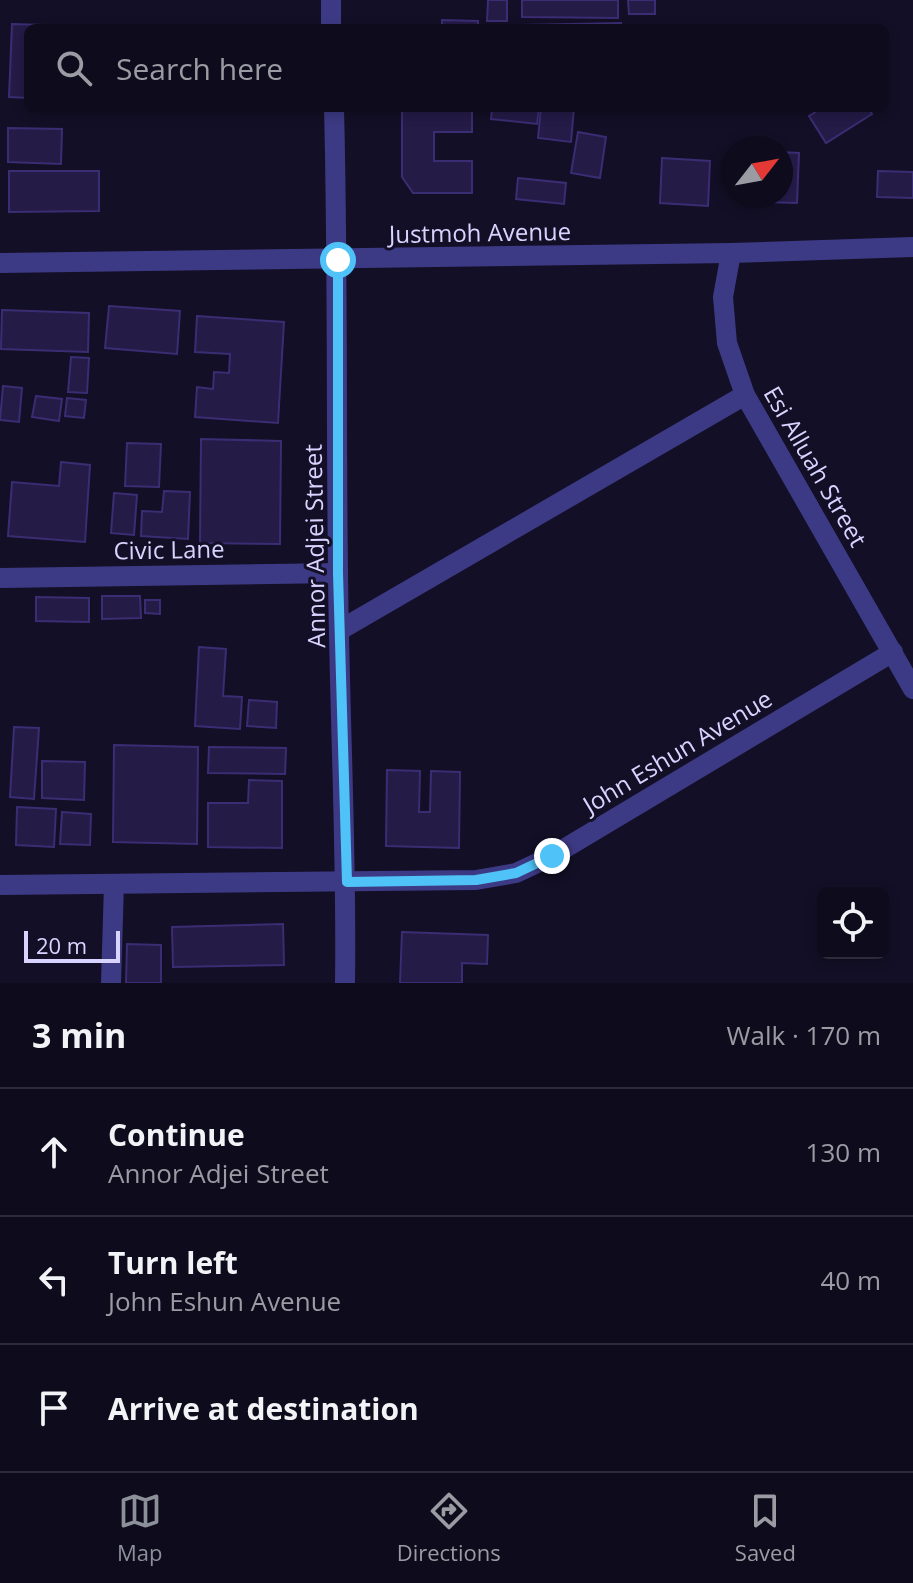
<!DOCTYPE html>
<html lang="en">
<head>
<meta charset="utf-8">
<style>
	:root { --surface:#0e0b1c; --page:#1c1929; --text:#f1f3f6; --muted:#9b9ba3; --line:#2e2b3b; --accent:#8c9099 }
	body { margin:0; font-family:"Open Sans",sans-serif; background:var(--page); color:var(--text) }
	.controls { position:absolute; right:24px; bottom:24px; display:grid; overflow:hidden; border-radius:12px; box-shadow:0 4px 12px #0003 }
	.controls button { width:72px; height:72px; display:grid; place-items:center; padding:0; border:0; border-bottom:2px solid var(--line); background:var(--surface); color:var(--text); font:40px sans-serif }
	.compass { position:absolute; left:721px; top:136px; width:72px; height:72px; border-radius:50%; background:var(--surface); box-shadow:0 4px 12px #0003; rotate:59deg }
	.scale { position:absolute; left:24px; bottom:20px; width:96px; box-sizing:border-box; padding-left:8px; border:4px solid #d9d4ff; border-top:0; font-size:22px; line-height:28px; white-space:nowrap; color:#d9d4ff; -webkit-text-stroke:6px #130f26; paint-order:stroke }
	.stop { position:absolute; width:24px; height:24px; margin:-18px; border:6px solid #4fc3f7; border-radius:50%; background:#fff }
	.stop.end { background:#4fc3f7; border-color:#fff; box-shadow:0 2px 8px #0008 }
	.list { margin:0; padding:0; list-style:none }
	h2 { display:flex; justify-content:space-between; align-items:center; height:104px; margin:0; padding:0 32px; font-size:34px }
	h2 small { font-size:26px; font-weight:400; color:var(--muted) }
	.list li { display:grid; grid-template-columns:52px 1fr auto; gap:24px; align-items:center; box-sizing:border-box; height:128px; padding:0 32px; border-top:2px solid var(--line) }
	.list b { display:block; font-size:30px; white-space:nowrap }
	.list p { margin:0; font-size:26px; white-space:nowrap; color:var(--muted) }
	.list em { font-size:26px; font-style:normal; color:var(--muted) }
	.icon { flex:none; width:44px; height:44px; fill:none; stroke:currentColor; stroke-width:2; stroke-linecap:round; stroke-linejoin:round }
	.map { position:relative; flex:none; width:913px; height:983px; overflow:hidden }
	.search { position:absolute; background:var(--surface); box-shadow:0 4px 12px #0003; left:24px; right:24px; top:24px; height:88px; display:flex; align-items:center; gap:20px; box-sizing:border-box; padding:0 28px; border-radius:12px; color:var(--muted); font-size:30px }
	.sheet { height:488px; background:var(--surface) }
	nav { display:flex; justify-content:space-around; align-items:center; box-sizing:border-box; height:112px; border-top:2px solid var(--line); background:var(--surface); font-size:22px; color:var(--muted) }
	nav a { display:grid; justify-items:center; gap:4px }
	nav .on { color:var(--accent) }
	.map>svg:first-child { display:block }
	.building { fill:#241b47; stroke:#3b2d73; stroke-width:2 }
	.lines { fill:none; stroke-linecap:round; stroke-linejoin:round }
	.minor { stroke:#3d3a85; stroke-width:20 }
	.route { stroke:#4fc3f7; stroke-width:10 }
	.labels { text-anchor:middle; dominant-baseline:central; stroke-width:6; stroke-linejoin:round; paint-order:stroke }
	.street-label { font-size:24px; fill:#d9d4ff; stroke:#130f26 }
</style>
</head>
<body>
<div class="map">
<svg width="913" height="983" viewBox="0 0 913 983">
	<rect width="100%" height="100%" fill="#130f26"/>
	<g class="building">
		<path d="M 488,0 L 507,0 L 507,21 L 487,21 Z"/>
		<path d="M 522,0 L 618,0 L 618,18 L 522,17 Z"/>
		<path d="M 628,0 L 655,0 L 655,14 L 629,14 Z"/>
		<path d="M 442,20 L 478,21 L 478,28 L 442,28 Z"/>
		<path d="M 621,23 L 621,28 L 522,28 L 522,25 Z"/>
		<path d="M 12,24 L 44,25 L 44,28 L 28,28 L 28,98 L 9,97 Z"/>
		<path d="M 402,108 L 472,108 L 472,132 L 434,132 L 434,161 L 472,161 L 472,193 L 413,193 L 402,177 Z"/>
		<path d="M 492,108 L 539,108 L 537,124 L 491,119 Z"/>
		<path d="M 541,108 L 574,108 L 571,142 L 538,138 Z"/>
		<path d="M 822,108 L 868,108 L 872,114 L 826,143 L 809,116 Z"/>
		<path d="M 8,128 L 62,129 L 61,164 L 8,162 Z"/>
		<path d="M 578,132 L 606,137 L 600,178 L 571,173 Z"/>
		<path d="M 781,152 L 799,153 L 797,203 L 764,202 L 764,196 L 781,196 Z"/>
		<path d="M 662,158 L 710,161 L 708,206 L 660,203 Z"/>
		<path d="M 9,171 L 99,171 L 99,211 L 9,212 Z"/>
		<path d="M 878,171 L 913,172 L 913,198 L 877,197 Z"/>
		<path d="M 518,178 L 566,183 L 564,204 L 516,199 Z"/>
		<path d="M 109,306 L 180,311 L 177,354 L 105,348 Z"/>
		<path d="M 2,310 L 89,313 L 88,352 L 1,349 Z"/>
		<path d="M 197,316 L 284,322 L 278,423 L 195,417 L 197,387 L 213,389 L 214,372 L 229,373 L 230,354 L 195,352 Z"/>
		<path d="M 71,357 L 89,358 L 87,393 L 68,392 Z"/>
		<path d="M 3,386 L 22,388 L 19,422 L 0,420 Z"/>
		<path d="M 36,396 L 62,399 L 59,421 L 32,417 Z"/>
		<path d="M 67,398 L 86,400 L 84,418 L 65,416 Z"/>
		<path d="M 201,439 L 281,441 L 280,544 L 200,543 Z"/>
		<path d="M 127,443 L 161,444 L 159,487 L 125,486 Z"/>
		<path d="M 61,462 L 90,465 L 85,542 L 8,536 L 12,482 L 59,486 Z"/>
		<path d="M 164,491 L 190,492 L 188,539 L 141,536 L 142,511 L 162,512 Z"/>
		<path d="M 114,493 L 137,495 L 134,535 L 111,533 Z"/>
		<path d="M 102,596 L 140,596 L 141,618 L 102,619 Z"/>
		<path d="M 36,597 L 89,598 L 89,622 L 36,621 Z"/>
		<path d="M 145,600 L 160,600 L 160,614 L 145,613 Z"/>
		<path d="M 199,647 L 226,649 L 223,696 L 242,697 L 240,729 L 195,726 Z"/>
		<path d="M 249,700 L 277,702 L 276,728 L 247,726 Z"/>
		<path d="M 14,727 L 39,728 L 34,799 L 10,797 Z"/>
		<path d="M 114,745 L 198,747 L 197,844 L 113,842 Z"/>
		<path d="M 209,747 L 286,748 L 285,774 L 208,773 Z"/>
		<path d="M 42,761 L 85,762 L 84,800 L 42,798 Z"/>
		<path d="M 387,770 L 420,771 L 419,812 L 430,812 L 431,771 L 460,772 L 459,848 L 386,846 Z"/>
		<path d="M 249,780 L 282,781 L 282,848 L 208,847 L 208,803 L 248,803 Z"/>
		<path d="M 17,807 L 56,809 L 54,847 L 16,845 Z"/>
		<path d="M 62,812 L 91,814 L 90,845 L 60,844 Z"/>
		<path d="M 283,924 L 284,965 L 173,967 L 172,927 Z"/>
		<path d="M 402,932 L 488,935 L 487,964 L 462,963 L 462,983 L 400,983 Z"/>
		<path d="M 127,944 L 161,945 L 161,983 L 126,983 Z"/>
	</g>
	<g class="lines">
		<g class="minor">
			<path d="M 331,0 L 331,28"/>
			<path d="M 334,108 C 338,262 336,416 338,570 C 339,708 347,845 345,983"/>
			<path d="M 731,253 L 723,297 L 727,343 L 745,395 L 913,689"/>
			<path d="M 0,263 L 731,253 L 913,247"/>
			<path d="M 0,578 L 338,573"/>
			<path d="M 340,630 L 745,395"/>
			<path d="M 0,885 L 476,880 L 516,873 L 552,856 L 893,652"/>
			<path d="M 111,983 L 114,884"/>
		</g>
	</g>
	<g class="lines">
		<path class="route" d="M 338,260 L 338,573 L 347,882 L 476,880 L 516,873 L 552,856"/>
	</g>
	<g class="labels">
		<g class="street-label">
			<text transform="translate(480 232) rotate(-1)">Justmoh Avenue</text>
			<text transform="translate(816 466) rotate(60)">Esi Alluah Street</text>
			<text transform="translate(314 546) rotate(-91)">Annor Adjei Street</text>
			<text transform="translate(169 549) rotate(-1)">Civic Lane</text>
			<text transform="translate(677 751) rotate(-31)">John Eshun Avenue</text>
		</g>
	</g>
</svg>
<div class="controls">
<button><svg class="icon" aria-label="locate" viewBox="0 0 24 24"><circle cx="12" cy="12" r="6"/><path d="M12 2v4M12 18v4M2 12h4M18 12h4"/></svg></button>
</div>
<svg class="compass" viewBox="-18 -18 36 36"><path d="M0-13l5 13h-10z" fill="#e53935"/><path d="M0 13l5-13h-10z" fill="#9b9ba3"/></svg>
<div class="scale">20 m</div>
<div class="stop" style="left:338px;top:260px"></div>
<div class="stop end" style="left:552px;top:856px"></div>
<div class="search"><svg class="icon" aria-label="search" viewBox="0 0 24 24"><circle cx="10" cy="10" r="6"/><path d="M15 15l6 6"/></svg>Search here</div>
</div>
<section class="sheet">
<h2>3 min<small>Walk · 170 m</small></h2>
<ul class="list">
<li><svg class="icon" aria-label="ahead" viewBox="0 0 24 24"><path d="M12 20V5M6 11l6-6 6 6"/></svg><div><b>Continue</b><p>Annor Adjei Street</p></div><em>130 m</em></li>
<li><svg class="icon" aria-label="left" viewBox="0 0 24 24"><path d="M17 20v-9H6M10 6l-5 5 5 5"/></svg><div><b>Turn left</b><p>John Eshun Avenue</p></div><em>40 m</em></li>
<li><svg class="icon" aria-label="arrive" viewBox="0 0 24 24"><path d="M6 21V4h12l-3 4 3 4H6"/></svg><div><b>Arrive at destination</b></div></li>
</ul>
</section>
<nav>
<a class="on"><svg class="icon" aria-label="map" viewBox="0 0 24 24"><path d="M3 6l6-2 6 2 6-2v14l-6 2-6-2-6 2zM9 4v14M15 6v14"/></svg>Map</a>
<a><svg class="icon" aria-label="directions" viewBox="0 0 24 24"><path d="M12 3l9 9-9 9-9-9zM9 14v-3h6M13 9l2 2-2 2"/></svg>Directions</a>
<a><svg class="icon" aria-label="saved" viewBox="0 0 24 24"><path d="M7 4h10v16l-5-4-5 4z"/></svg>Saved</a>
</nav>
</body>
</html>
